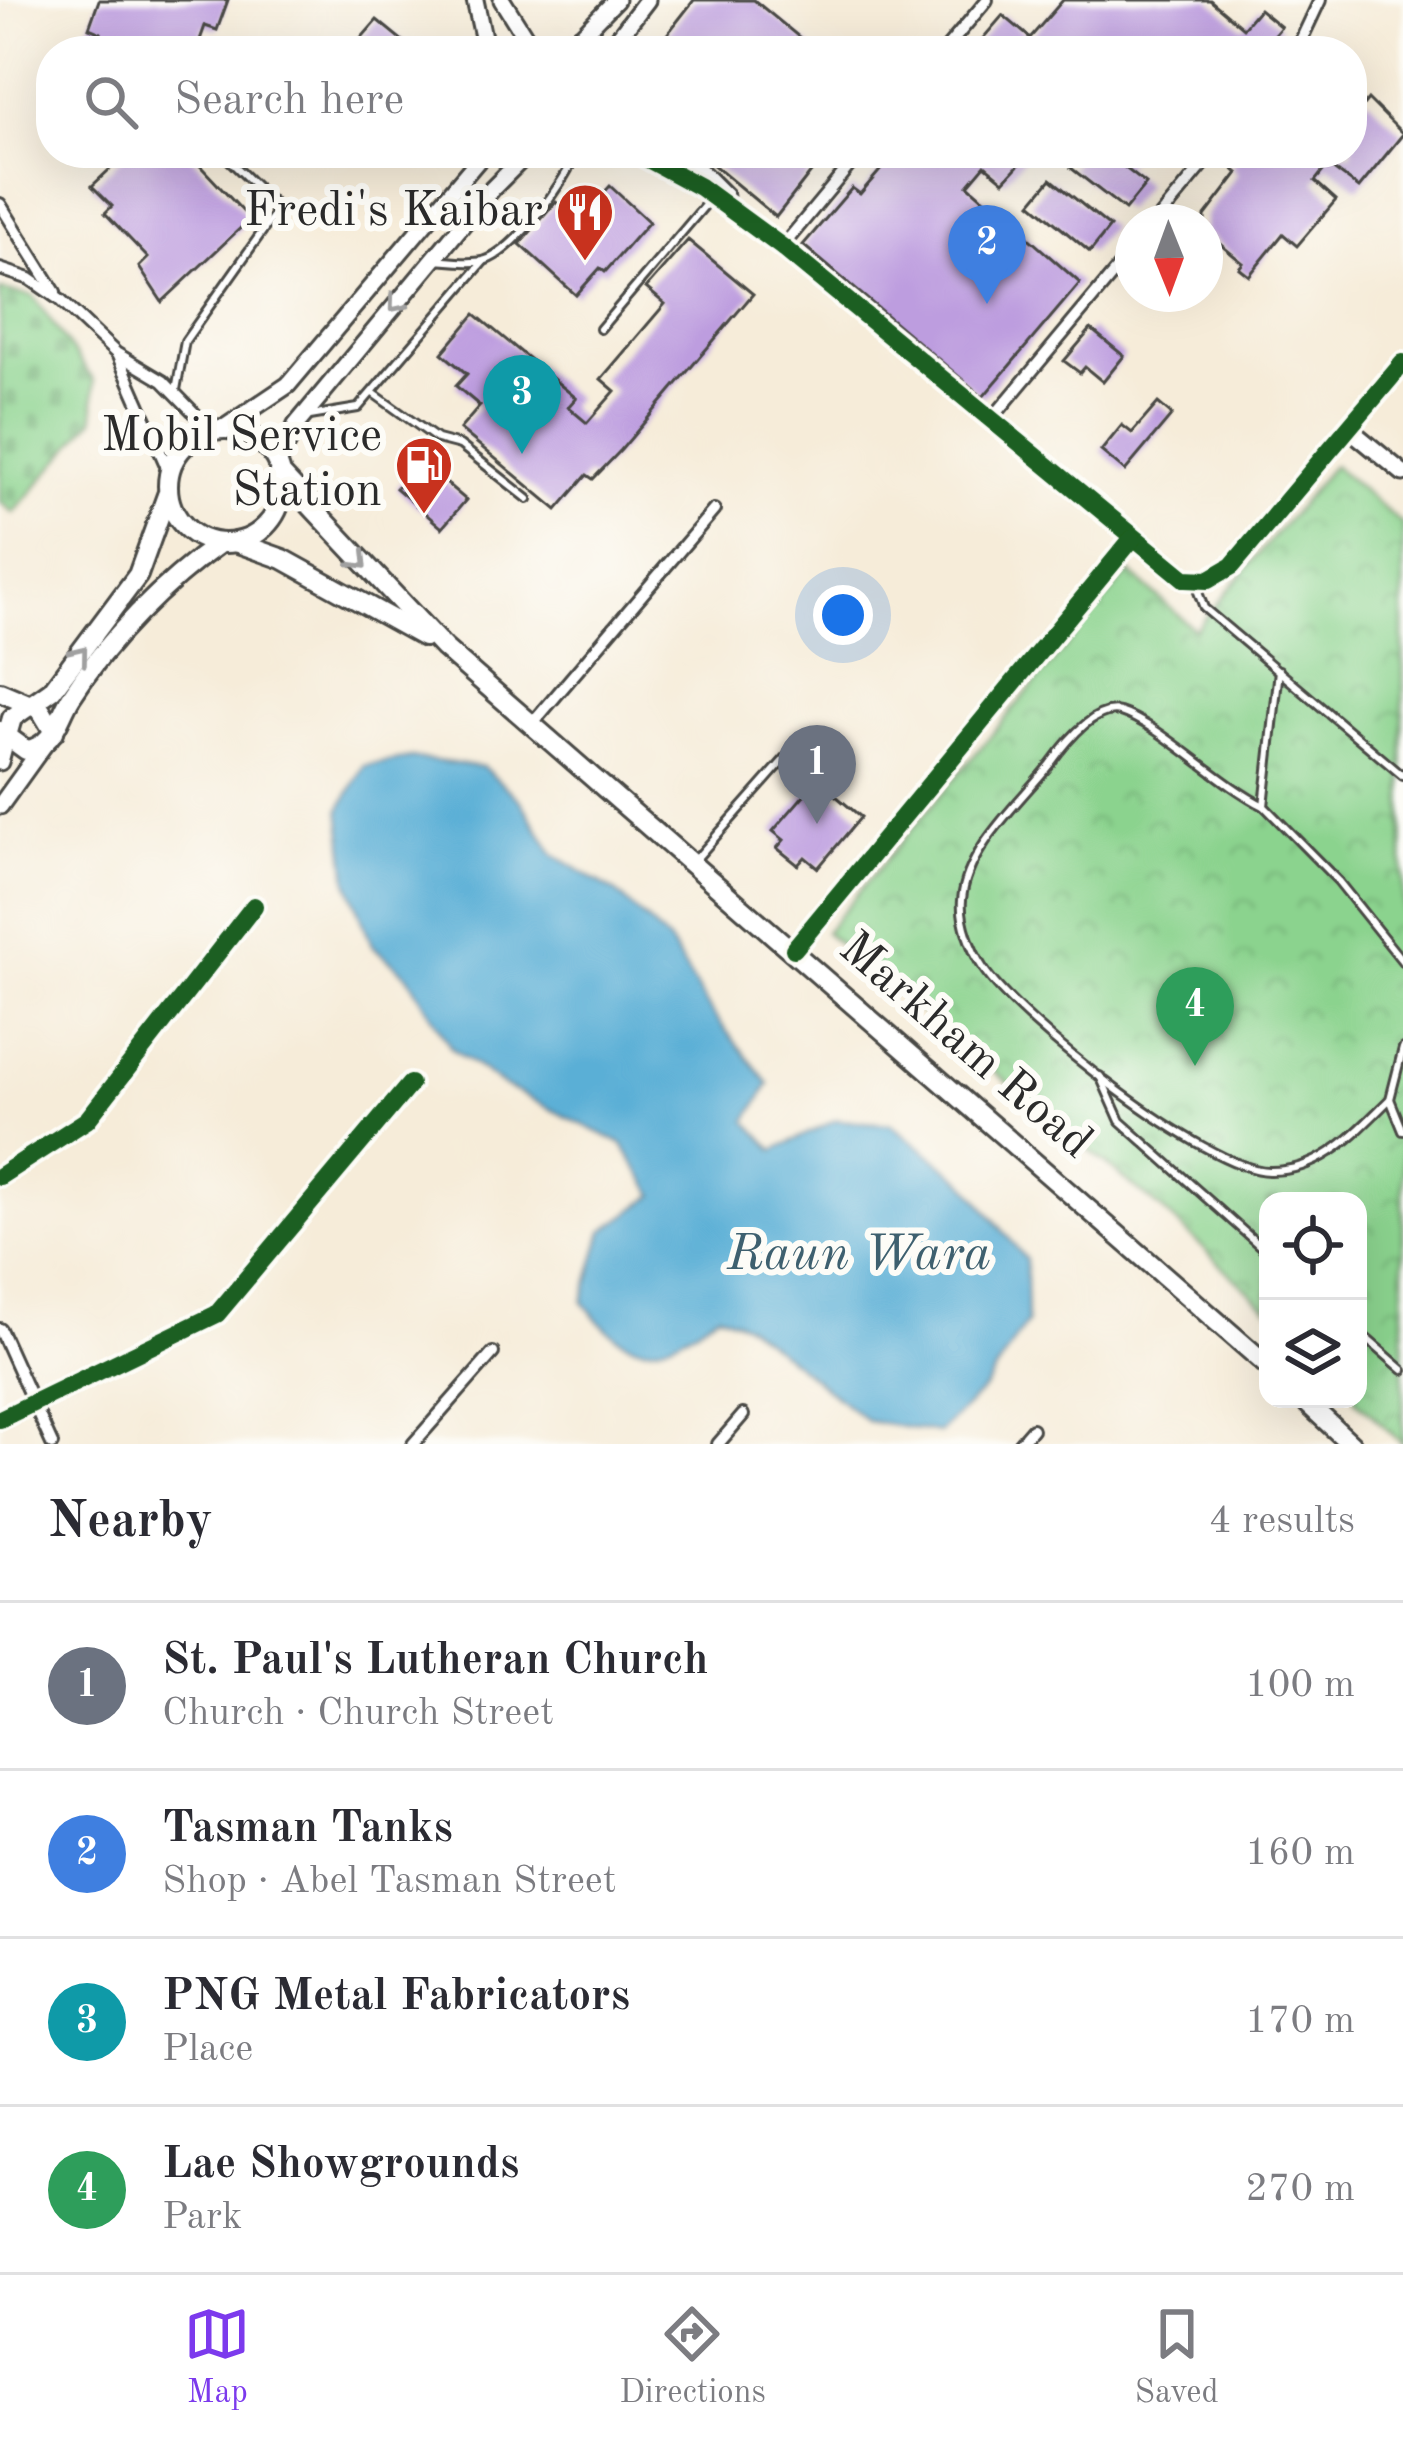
<!DOCTYPE html>
<html lang="en">
<head>
<meta charset="utf-8">
<style>
	:root { --surface:#fff; --page:#f7f7f7; --text:#2b2b33; --muted:#7c7c81; --line:#e1e1e2; --accent:#7c3aed }
	body { margin:0; font-family:"Old Standard TT",serif; background:var(--page); color:var(--text) }
	.controls { position:absolute; right:36px; bottom:36px; display:grid; overflow:hidden; border-radius:24px; box-shadow:0 12px 48px #0002 }
	.controls button { width:108px; height:108px; display:grid; place-items:center; padding:0; border:0; border-bottom:3px solid var(--line); background:var(--surface); color:var(--text); font:60px sans-serif }
	.compass { position:absolute; left:1115px; top:204px; width:108px; height:108px; border-radius:50%; background:var(--surface); box-shadow:0 12px 48px #0002; rotate:179deg }
	.you { position:absolute; left:843px; top:615px; width:42px; height:42px; margin:-30px; border:9px solid #fff; border-radius:50%; background:#1a73e8; box-shadow:0 0 0 18px #1a73e833 }
	.badge { display:grid; place-items:center; width:78px; height:78px; border-radius:50%; background:var(--accent); color:#fff; font-size:39px; font-weight:700 }
	.pin { position:absolute; translate:-50% -99px; filter:drop-shadow(0 3px 6px #0008) }
	.pin::after { content:''; position:absolute; top:63px; width:42px; height:36px; background:inherit; clip-path:polygon(0 0,100% 0,50% 100%) }
	.list { margin:0; padding:0; list-style:none }
	h2 { display:flex; justify-content:space-between; align-items:center; height:156px; margin:0; padding:0 48px; font-size:51px }
	h2 small { font-size:39px; font-weight:400; color:var(--muted) }
	.list li { display:grid; grid-template-columns:78px 1fr auto; gap:36px; align-items:center; box-sizing:border-box; height:168px; padding:0 48px; border-top:3px solid var(--line) }
	.list b { display:block; font-size:45px; white-space:nowrap }
	.list p { margin:0; font-size:39px; white-space:nowrap; color:var(--muted) }
	.list em { font-size:39px; font-style:normal; color:var(--muted) }
	.icon { flex:none; width:66px; height:66px; fill:none; stroke:currentColor; stroke-width:2; stroke-linecap:round; stroke-linejoin:round }
	.map { position:relative; flex:none; width:1403px; height:1444px; overflow:hidden }
	.search { position:absolute; background:var(--surface); box-shadow:0 12px 48px #0002; left:36px; right:36px; top:36px; height:132px; display:flex; align-items:center; gap:30px; box-sizing:border-box; padding:0 42px; border-radius:48px; color:var(--muted); font-size:45px }
	.sheet { height:828px; background:var(--surface) }
	nav { display:flex; justify-content:space-around; align-items:center; box-sizing:border-box; height:168px; border-top:3px solid var(--line); background:var(--surface); font-size:33px; color:var(--muted) }
	nav a { display:grid; justify-items:center; gap:6px }
	nav .on { color:var(--accent) }
	.map>svg:first-child { display:block }
	.cemetery { fill:url(#cemetery-stones); stroke:#5b7f5c; stroke-width:3 }
	.park { fill:url(#park-crowns); stroke:#5b7f5c; stroke-width:3 }
	.water { fill:#5aafd6; stroke:#426d80; stroke-width:3 }
	.building { fill:#bd9ddf }
	.lines { fill:none; stroke-linecap:round; stroke-linejoin:round }
	.lane-casing { stroke:#494845; stroke-width:12 }
	.street-casing { stroke:#494845; stroke-width:16 }
	.secondary-casing { stroke:#494845; stroke-width:21 }
	.primary-casing { stroke:#494845; stroke-width:24 }
	.lane { stroke:#fff; stroke-width:6 }
	.street { stroke:#fff; stroke-width:10 }
	.secondary { stroke:#fff; stroke-width:15 }
	.primary { stroke:#fff; stroke-width:18 }
	.cycleway-casing { stroke:#fdfcf7; stroke-width:26 }
	.cycleway { stroke:#1b5e20; stroke-width:18 }
	.oneway { stroke:#a0a0a0 }
	.labels { text-anchor:middle; dominant-baseline:central; stroke-width:12; stroke-linejoin:round; paint-order:stroke }
	.poi-label { font-size:48px; fill:#2b2b2b; stroke:#fdfcf7; text-anchor:end }
	.street-label { font-size:48px; fill:#2b2b2b; stroke:#fdfcf7 }
	.water-label { font-size:51px; font-style:italic; fill:#3e606f; stroke:#fdfcf7 }
</style>
</head>
<body>
<div class="map">
<svg width="1403" height="1444" viewBox="0 0 1403 1444">
	<defs>
		<pattern id="cemetery-stones" width="16" height="16" patternUnits="userSpaceOnUse" patternTransform="scale(3)"><rect width="16" height="16" fill="#8bd38e"/><path d="M2 7V4a2 2 0 0 1 4 0v3zM10 15v-3a2 2 0 0 1 4 0v3z" fill="#78b57b"/></pattern>
		<pattern id="park-crowns" width="20" height="18" patternUnits="userSpaceOnUse" patternTransform="scale(3)"><rect width="20" height="18" fill="#8bd38e"/><path d="M2 6a3 3 0 1 1 6 0M12 15a3 3 0 1 1 6 0" fill="none" stroke="#78b57b"/></pattern>
	</defs>
	<rect width="100%" height="100%" fill="#fdfcf7"/>
	<filter id="ink" filterUnits="userSpaceOnUse"><feTurbulence type="fractalNoise" baseFrequency=".00833" numOctaves="2"/><feDisplacementMap in="SourceGraphic" scale="24" xChannelSelector="R" yChannelSelector="G"/><feConvolveMatrix kernelMatrix="1 2 1 2 8 2 1 2 1" color-interpolation-filters="sRGB"/></filter>
	<filter id="wash" filterUnits="userSpaceOnUse"><feTurbulence type="fractalNoise" baseFrequency=".004" numOctaves="4" result="noise"/><feDisplacementMap in="SourceGraphic" scale="48" xChannelSelector="R" yChannelSelector="G"/><feGaussianBlur stdDeviation="2.7" result="paint"/><feColorMatrix in="noise" values="0 0 0 0 0 0 0 0 0 0 0 0 0 0 0 0 0 1.4 0 .05"/><feComposite in="paint" operator="in"/></filter>
	<g filter="url(#wash)">
		<rect width="100%" height="100%" fill="#f6ecd9"/>
		<path class="cemetery" d="M 0,290 L 33,296 L 94,381 L 94,419 L 14,513 L 0,502 Z"/>
		<path class="park" d="M 1333,465 L 1403,525 L 1403,1444 L 1355,1399 L 1358,1201 L 1268,1201 L 1268,1309 L 1167,1214 L 825,932 L 1129,572 L 1195,630 Z"/>
		<path class="water" d="M 411,758 L 483,767 L 521,801 L 554,855 L 618,894 L 669,942 L 712,1013 L 769,1084 L 747,1121 L 774,1150 L 836,1120 L 891,1124 L 965,1182 L 1026,1260 L 1027,1322 L 983,1390 L 939,1433 L 867,1421 L 747,1325 L 718,1313 C 659,1356 632,1365 583,1302 L 603,1231 L 655,1195 L 622,1144 L 504,1086 L 451,1048 L 408,976 L 372,945 L 348,881 L 340,809 L 364,766 Z"/>
		<g id="blocks">
			<g class="building">
				<path d="M 99,0 L 228,0 L 217,30 L 205,26 L 196,51 L 95,51 L 101,33 L 89,28 Z"/>
				<path d="M 694,0 L 754,0 L 816,51 L 654,51 Z"/>
				<path d="M 1063,0 L 1210,0 L 1243,28 L 1259,9 L 1281,27 L 1261,51 L 972,51 L 1003,15 L 1030,38 Z"/>
				<path d="M 377,20 L 415,51 L 350,51 Z"/>
				<path d="M 1368,99 L 1403,134 L 1359,188 L 1328,165 L 1315,181 L 1336,200 L 1297,246 L 1283,234 L 1249,276 L 1239,268 L 1243,263 L 1205,232 L 1205,216 L 1238,173 L 1231,167 L 1242,153 L 1352,153 L 1352,119 Z"/>
				<path d="M 127,153 L 188,153 L 250,219 L 162,302 L 139,267 L 148,258 L 105,213 L 112,206 L 92,186 Z"/>
				<path d="M 699,153 L 826,153 L 776,217 Z"/>
				<path d="M 895,153 L 1019,153 L 1025,158 L 1004,181 L 985,165 L 968,185 L 1080,283 L 983,397 L 803,245 L 852,188 L 860,194 Z"/>
				<path d="M 1083,153 L 1135,153 L 1124,167 L 1146,184 L 1125,210 L 1071,168 Z"/>
				<path d="M 1051,179 L 1110,227 L 1090,252 L 1031,203 Z"/>
				<path d="M 610,186 L 649,222 L 605,272 L 600,268 L 576,295 L 520,244 L 556,202 L 578,221 Z"/>
				<path d="M 688,240 L 753,294 L 621,450 L 593,479 L 587,475 L 557,510 L 460,429 L 480,406 L 456,386 L 467,374 L 442,353 L 475,314 L 576,398 L 568,407 L 587,423 L 615,391 L 601,379 L 665,304 L 646,288 Z"/>
				<path d="M 1091,329 L 1124,356 L 1103,382 L 1085,367 L 1080,373 L 1064,361 Z"/>
				<path d="M 1158,403 L 1172,415 L 1125,471 L 1101,451 L 1122,425 L 1132,433 Z"/>
				<path d="M 420,461 L 466,500 L 442,528 L 396,488 Z"/>
				<path d="M 817,780 L 861,817 L 818,868 L 805,857 L 798,865 L 777,848 L 784,840 L 773,831 Z"/>
			</g>
		</g>
	</g>
	<g filter="url(#ink)">
		<use href="#blocks" fill-opacity="0" stroke="#494845" stroke-width="3"/>
		<g class="lines">
			<defs>
				<g id="lane">
					<path d="M 434,260 C 449,261 468,264 483,261 C 513,254 566,181 576,153"/>
					<path d="M 600,329 L 711,198"/>
					<path d="M 176,390 L 185,341 L 274,215 L 273,203 L 222,153"/>
					<path d="M 373,393 L 437,439 L 460,445 L 528,499"/>
					<path d="M 310,416 L 358,408 L 484,261"/>
					<path d="M 1195,584 L 1204,608 L 1403,776"/>
					<path d="M 1279,670 L 1264,806 L 1338,881 L 1403,962"/>
					<path d="M 1264,806 C 1219,784 1159,724 1120,712 C 1094,705 1063,746 1050,764 C 1020,802 966,849 962,900 C 960,922 971,950 983,968 C 1018,1021 1208,1171 1269,1171 C 1322,1172 1355,1133 1390,1099"/>
					<path d="M 696,859 L 804,737"/>
					<path d="M 1403,1048 L 1390,1099 L 1403,1131"/>
					<path d="M 1100,1076 L 1120,1121 L 1268,1253"/>
					<path d="M 1358,1331 L 1403,1370"/>
				</g>
				<g id="street">
					<path d="M 944,51 L 987,0"/>
					<path d="M 1296,51 L 1320,0"/>
					<path d="M 0,204 L 55,292"/>
					<path d="M 1156,222 L 1213,153"/>
					<path d="M 782,247 L 860,153"/>
					<path d="M 0,269 L 30,279 L 60,300 L 116,353 L 163,381 L 211,430"/>
					<path d="M 118,356 L 169,472"/>
					<path d="M 991,420 L 1133,250"/>
					<path d="M 1348,428 L 1403,363"/>
					<path d="M 532,724 L 714,510"/>
					<path d="M 794,949 L 1132,539"/>
					<path d="M 0,1176 L 87,1120 L 254,906"/>
					<path d="M 0,1329 L 52,1444"/>
					<path d="M 0,1419 L 217,1314 L 410,1084"/>
					<path d="M 413,1444 L 493,1353"/>
					<path d="M 718,1444 L 743,1415"/>
					<path d="M 1019,1444 L 1032,1429"/>
				</g>
				<g id="secondary">
					<path d="M 475,0 L 486,51"/>
					<path d="M 502,0 L 534,51"/>
					<path d="M 556,51 L 582,35 L 616,0"/>
					<path d="M 608,51 L 647,0"/>
					<path d="M 637,153 L 700,187 L 782,247 L 1185,579 L 1208,580 L 1232,566 L 1348,428 L 1403,473"/>
					<path d="M 682,153 L 725,196"/>
					<path d="M 224,428 L 288,385 L 484,153"/>
					<path d="M 278,463 L 296,425 L 492,189 L 528,153"/>
					<path d="M 0,762 L 6,739"/>
					<path d="M 0,806 L 46,742"/>
				</g>
				<g id="primary">
					<circle cx="225" cy="486" r="57"/>
					<path d="M 281,474 L 444,648 L 1268,1366"/>
					<path d="M 235,542 L 283,559 L 424,637"/>
					<path d="M 0,692 L 40,709 L 54,732"/>
					<path d="M 0,731 L 26,750 C 54,747 58,718 71,697 C 107,640 165,582 220,543"/>
					<path d="M 6,739 L 12,718 L 52,690 L 138,575 L 167,495"/>
					<path d="M 1303,1399 L 1351,1444"/>
				</g>
			</defs>
			<use href="#lane" class="lane-casing"/>
			<use href="#street" class="street-casing"/>
			<use href="#secondary" class="secondary-casing"/>
			<use href="#primary" class="primary-casing"/>
			<use href="#lane" class="lane"/>
			<use href="#street" class="street"/>
			<use href="#secondary" class="secondary"/>
			<use href="#primary" class="primary"/>
			<defs>
				<g id="cycleway">
					<path d="M 637,153 L 700,187 L 782,247 L 1185,579 L 1208,580 L 1232,566 L 1403,363"/>
					<path d="M 794,949 L 1132,539"/>
					<path d="M 0,1176 L 87,1120 L 254,906"/>
					<path d="M 0,1419 L 217,1314 L 410,1084"/>
				</g>
			</defs>
			<use href="#cycleway" class="cycleway-casing"/>
			<use href="#cycleway" class="cycleway"/>
		</g>
		<defs><path id="oneway-chevron" d="M-2-3.5L2.5 0L-2 3.5" fill="none" stroke-width="1.6" stroke-linecap="round" stroke-linejoin="round" transform="scale(3)"/></defs>
		<g class="oneway">
			<use href="#oneway-chevron" transform="translate(396 304) rotate(130)"/>
			<use href="#oneway-chevron" transform="translate(360 561) rotate(46)"/>
			<use href="#oneway-chevron" transform="translate(80 654) rotate(-51)"/>
		</g>
	</g>
	<defs>
		<symbol id="restaurant-pin" viewBox="-11 -11 22 30"><path d="M0 17L-7.5 6A9.5 9.5 0 1 1 7.5 6Z" fill="#c8321e" stroke="#fdfcf7"/><path d="M-5-6h1v4h1v-4h1v4h1v-4h1v5L-1.5 .5V6h-2V.5L-5-1ZM5-6V6H3V1.5H1.5Q1.5-4 5-6Z" fill="#fff"/></symbol>
		<symbol id="fuel-pin" viewBox="-11 -11 22 30"><path d="M0 17L-7.5 6A9.5 9.5 0 1 1 7.5 6Z" fill="#c8321e" stroke="#fdfcf7"/><path d="M-5.5-6h7V0h2V4h1.3V-2.5L3-4.5l.8-.8L6-3V5H2.5V1h-1V6h-7ZM-4.2-4.7v3.2H.2V-4.7Z" fill="#fff"/></symbol>
	</defs>
	<g fill-rule="evenodd">
		<use href="#restaurant-pin" x="552" y="179" width="66" height="90"/>
		<use href="#fuel-pin" x="391" y="432" width="66" height="90"/>
	</g>
	<g class="labels">
		<g class="poi-label">
			<text x="543" y="212">Fredi's Kaibar</text>
			<text x="382" y="437">Mobil Service<tspan x="382" dy="55">Station</tspan></text>
		</g>
		<g class="street-label">
			<text transform="translate(965 1046) rotate(41)">Markham Road</text>
		</g>
		<g class="water-label">
			<text x="859" y="1255">Raun Wara</text>
		</g>
	</g>
</svg>
<div class="controls">
<button><svg class="icon" aria-label="locate" viewBox="0 0 24 24"><circle cx="12" cy="12" r="6"/><path d="M12 2v4M12 18v4M2 12h4M18 12h4"/></svg></button>
<button><svg class="icon" aria-label="layers" viewBox="0 0 24 24"><path d="M12 4l9 5-9 5-9-5zM3 14l9 5 9-5"/></svg></button>
</div>
<svg class="compass" viewBox="-18 -18 36 36"><path d="M0-13l5 13h-10z" fill="#e53935"/><path d="M0 13l5-13h-10z" fill="#7c7c81"/></svg>
<div class="you"></div>
<div class="pin badge" style="left:817px;top:824px;background:#6b7280">1</div>
<div class="pin badge" style="left:987px;top:304px;background:#3f7fe0">2</div>
<div class="pin badge" style="left:522px;top:454px;background:#0f9aa8">3</div>
<div class="pin badge" style="left:1195px;top:1066px;background:#2e9e5b">4</div>
<div class="search"><svg class="icon" aria-label="search" viewBox="0 0 24 24"><circle cx="10" cy="10" r="6"/><path d="M15 15l6 6"/></svg>Search here</div>
</div>
<section class="sheet">
<h2>Nearby<small>4 results</small></h2>
<ul class="list">
<li><span class="badge" style="background:#6b7280">1</span><div><b>St. Paul's Lutheran Church</b><p>Church · Church Street</p></div><em>100 m</em></li>
<li><span class="badge" style="background:#3f7fe0">2</span><div><b>Tasman Tanks</b><p>Shop · Abel Tasman Street</p></div><em>160 m</em></li>
<li><span class="badge" style="background:#0f9aa8">3</span><div><b>PNG Metal Fabricators</b><p>Place</p></div><em>170 m</em></li>
<li><span class="badge" style="background:#2e9e5b">4</span><div><b>Lae Showgrounds</b><p>Park</p></div><em>270 m</em></li>
</ul>
</section>
<nav>
<a class="on"><svg class="icon" aria-label="map" viewBox="0 0 24 24"><path d="M3 6l6-2 6 2 6-2v14l-6 2-6-2-6 2zM9 4v14M15 6v14"/></svg>Map</a>
<a><svg class="icon" aria-label="directions" viewBox="0 0 24 24"><path d="M12 3l9 9-9 9-9-9zM9 14v-3h6M13 9l2 2-2 2"/></svg>Directions</a>
<a><svg class="icon" aria-label="saved" viewBox="0 0 24 24"><path d="M7 4h10v16l-5-4-5 4z"/></svg>Saved</a>
</nav>
</body>
</html>
